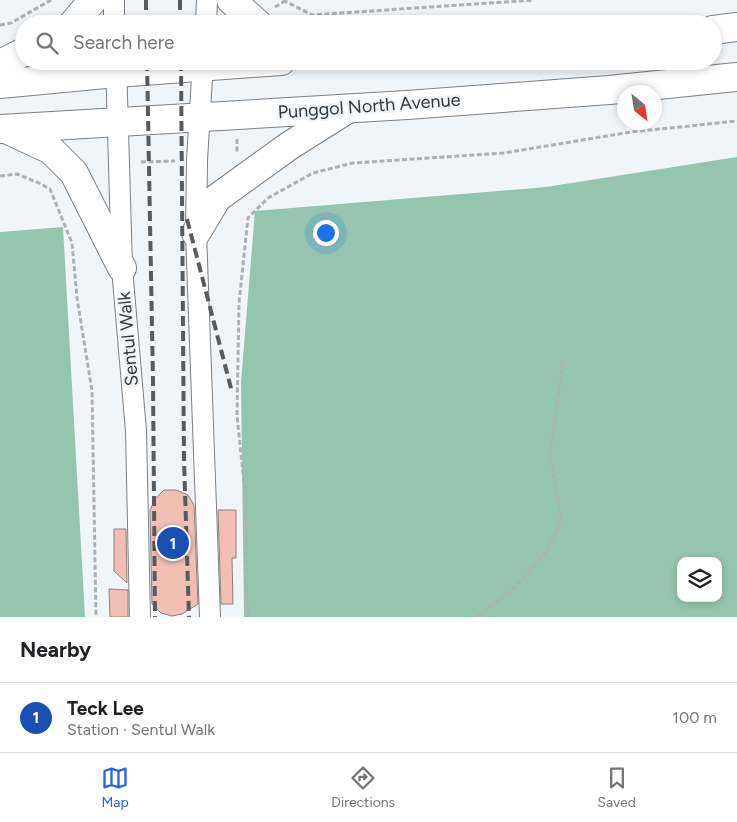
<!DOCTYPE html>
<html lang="en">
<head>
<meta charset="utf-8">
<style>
	:root { --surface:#fff; --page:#f2f2f2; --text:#202124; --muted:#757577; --line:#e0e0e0; --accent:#2563eb }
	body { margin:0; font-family:Figtree,sans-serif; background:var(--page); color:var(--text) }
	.controls { position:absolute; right:15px; bottom:15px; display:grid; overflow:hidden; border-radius:10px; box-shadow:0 2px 8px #0003 }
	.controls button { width:45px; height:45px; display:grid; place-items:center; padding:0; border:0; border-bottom:1px solid var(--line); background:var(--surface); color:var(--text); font:25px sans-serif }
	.compass { position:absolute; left:617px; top:85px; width:45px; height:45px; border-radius:50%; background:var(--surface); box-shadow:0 2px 8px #0003; rotate:150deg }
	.you { position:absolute; left:325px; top:232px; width:18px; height:18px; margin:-12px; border:4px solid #fff; border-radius:50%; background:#1a73e8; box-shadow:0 0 0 8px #1a73e833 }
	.badge { display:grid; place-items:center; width:32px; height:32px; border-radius:50%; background:var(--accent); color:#fff; font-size:16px; font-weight:700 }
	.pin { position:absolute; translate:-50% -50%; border:2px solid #fff; box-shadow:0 1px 5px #0006 }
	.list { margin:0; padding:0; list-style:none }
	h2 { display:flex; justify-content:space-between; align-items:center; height:65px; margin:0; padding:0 20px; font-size:21px }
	h2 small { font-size:16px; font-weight:400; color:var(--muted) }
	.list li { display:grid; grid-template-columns:32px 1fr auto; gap:15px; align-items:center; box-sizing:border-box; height:70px; padding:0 20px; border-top:1px solid var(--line) }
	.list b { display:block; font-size:19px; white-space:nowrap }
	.list p { margin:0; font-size:16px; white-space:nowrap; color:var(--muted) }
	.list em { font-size:16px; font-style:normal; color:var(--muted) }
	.icon { flex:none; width:28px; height:28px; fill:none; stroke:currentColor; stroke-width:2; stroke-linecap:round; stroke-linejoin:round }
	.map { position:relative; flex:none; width:737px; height:617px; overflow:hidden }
	.search { position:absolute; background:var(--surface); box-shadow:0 2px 8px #0003; left:15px; right:15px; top:15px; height:55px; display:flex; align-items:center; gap:12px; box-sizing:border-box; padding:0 18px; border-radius:28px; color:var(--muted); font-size:19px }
	.sheet { height:135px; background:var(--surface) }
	nav { display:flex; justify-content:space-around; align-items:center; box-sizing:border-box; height:70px; border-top:1px solid var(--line); background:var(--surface); font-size:14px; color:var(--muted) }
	nav a { display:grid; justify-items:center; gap:2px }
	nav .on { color:var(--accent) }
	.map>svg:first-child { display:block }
	.forest { fill:#96c5af; fill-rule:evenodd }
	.building { fill:#f1bfb4; stroke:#888280 }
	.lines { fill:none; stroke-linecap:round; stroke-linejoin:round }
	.minor-casing { stroke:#7c8084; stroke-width:22 }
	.secondary-casing { stroke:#7c8084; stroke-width:30 }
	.path { stroke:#adb1b4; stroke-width:3; stroke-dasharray:5 2.5; stroke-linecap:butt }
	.minor { stroke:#fff; stroke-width:20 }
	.secondary { stroke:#fff; stroke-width:28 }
	.rail { stroke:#595c5e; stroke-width:4; stroke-dasharray:10 5; stroke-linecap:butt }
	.labels { text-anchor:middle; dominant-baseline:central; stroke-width:5; stroke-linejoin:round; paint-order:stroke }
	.street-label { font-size:18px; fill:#353739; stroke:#f0f5f9 }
</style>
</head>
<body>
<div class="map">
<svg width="737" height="617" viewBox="0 0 737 617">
	<rect width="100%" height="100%" fill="#f0f5f9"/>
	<g class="forest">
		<path d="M 737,157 L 737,617 L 244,617 L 241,382 L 255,211 L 546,187 ZM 681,561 L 718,561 L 718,598 L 681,598 Z"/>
		<path d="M 63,227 L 85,617 L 0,617 L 0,232 Z"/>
	</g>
	<g class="building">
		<path d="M 164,490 L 176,490 L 188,495 L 194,505 L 198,604 L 182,614 L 172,616 L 161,613 L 152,604 L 150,510 L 155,499 Z"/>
		<path d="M 218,510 L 236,510 L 236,558 L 232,558 L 233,604 L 221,604 Z"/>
		<path d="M 114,529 L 126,529 L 127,583 L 114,571 Z"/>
		<path d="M 109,589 L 128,590 L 128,617 L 110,617 Z"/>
	</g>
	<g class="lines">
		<defs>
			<g id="minor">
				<path d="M 114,0 L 114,24"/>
				<path d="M 206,24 L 207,0"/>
				<path d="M 116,61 L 122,268 L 136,431 L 140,617"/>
				<path d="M 203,61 L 197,160 L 196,233 L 210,617"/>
			</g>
			<g id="secondary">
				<path d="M 231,0 L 258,24"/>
				<path d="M 73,24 L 93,0"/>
				<path d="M 713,30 L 737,27"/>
				<path d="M 0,64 L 24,52"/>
				<path d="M 0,84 L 116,73 L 281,61"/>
				<path d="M 0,129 L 407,105 L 609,90 L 737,77"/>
				<path d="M 6,129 L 51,150 L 74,173 L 122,268"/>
				<path d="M 196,233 L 217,198 L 289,146 L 346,110"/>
			</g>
		</defs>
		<use href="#minor" class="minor-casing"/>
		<use href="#secondary" class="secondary-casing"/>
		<g class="path">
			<path d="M 283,0 L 312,15 L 534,0"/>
			<path d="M 275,7 L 285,1"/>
			<path d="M 0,25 L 11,23 L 51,0"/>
			<path d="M 237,139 L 237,153"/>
			<path d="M 141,162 L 175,161"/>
			<path d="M 0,176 L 17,174 L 39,183 L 50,189 L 72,243 L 77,298 L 92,391 L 96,617"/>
			<path d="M 248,617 L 247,597 L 245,492 L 237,416 L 239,303 L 248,218 L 268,198 L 313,173 L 353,163 L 504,153 L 631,132 L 737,121"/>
			<path d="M 477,617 L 512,590 L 549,549 L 561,519 L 550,456 L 563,360"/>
		</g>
		<use href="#minor" class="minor"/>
		<use href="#secondary" class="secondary"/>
		<g class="rail">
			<path d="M 146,0 L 146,24"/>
			<path d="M 180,0 L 180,24"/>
			<path d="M 147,61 L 153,381 L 155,617"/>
			<path d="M 181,61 L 184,460 L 189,617"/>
			<path d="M 187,219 L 232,392"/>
		</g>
	</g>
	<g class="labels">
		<g class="street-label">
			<text transform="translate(369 106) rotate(-4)">Punggol North Avenue</text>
			<text transform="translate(128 339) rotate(-95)">Sentul Walk</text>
		</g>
	</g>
</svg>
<div class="controls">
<button><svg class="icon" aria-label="layers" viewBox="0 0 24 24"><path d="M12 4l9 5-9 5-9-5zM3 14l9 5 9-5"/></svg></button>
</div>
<svg class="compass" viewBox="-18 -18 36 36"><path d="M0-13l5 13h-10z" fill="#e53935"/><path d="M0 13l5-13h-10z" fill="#757577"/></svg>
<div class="you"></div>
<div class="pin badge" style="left:173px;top:543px;background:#1a4fb4">1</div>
<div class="search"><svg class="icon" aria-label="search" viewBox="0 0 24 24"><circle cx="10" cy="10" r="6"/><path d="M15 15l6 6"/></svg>Search here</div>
</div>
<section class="sheet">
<h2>Nearby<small></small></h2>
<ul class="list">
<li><span class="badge" style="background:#1a4fb4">1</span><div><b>Teck Lee</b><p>Station · Sentul Walk</p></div><em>100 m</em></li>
</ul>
</section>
<nav>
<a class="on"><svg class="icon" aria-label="map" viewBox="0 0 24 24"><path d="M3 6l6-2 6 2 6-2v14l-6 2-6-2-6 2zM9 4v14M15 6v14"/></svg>Map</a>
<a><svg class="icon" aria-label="directions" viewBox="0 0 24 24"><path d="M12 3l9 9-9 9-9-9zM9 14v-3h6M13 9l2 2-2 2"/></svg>Directions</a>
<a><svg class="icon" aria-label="saved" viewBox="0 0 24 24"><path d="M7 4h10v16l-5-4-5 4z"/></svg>Saved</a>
</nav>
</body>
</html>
